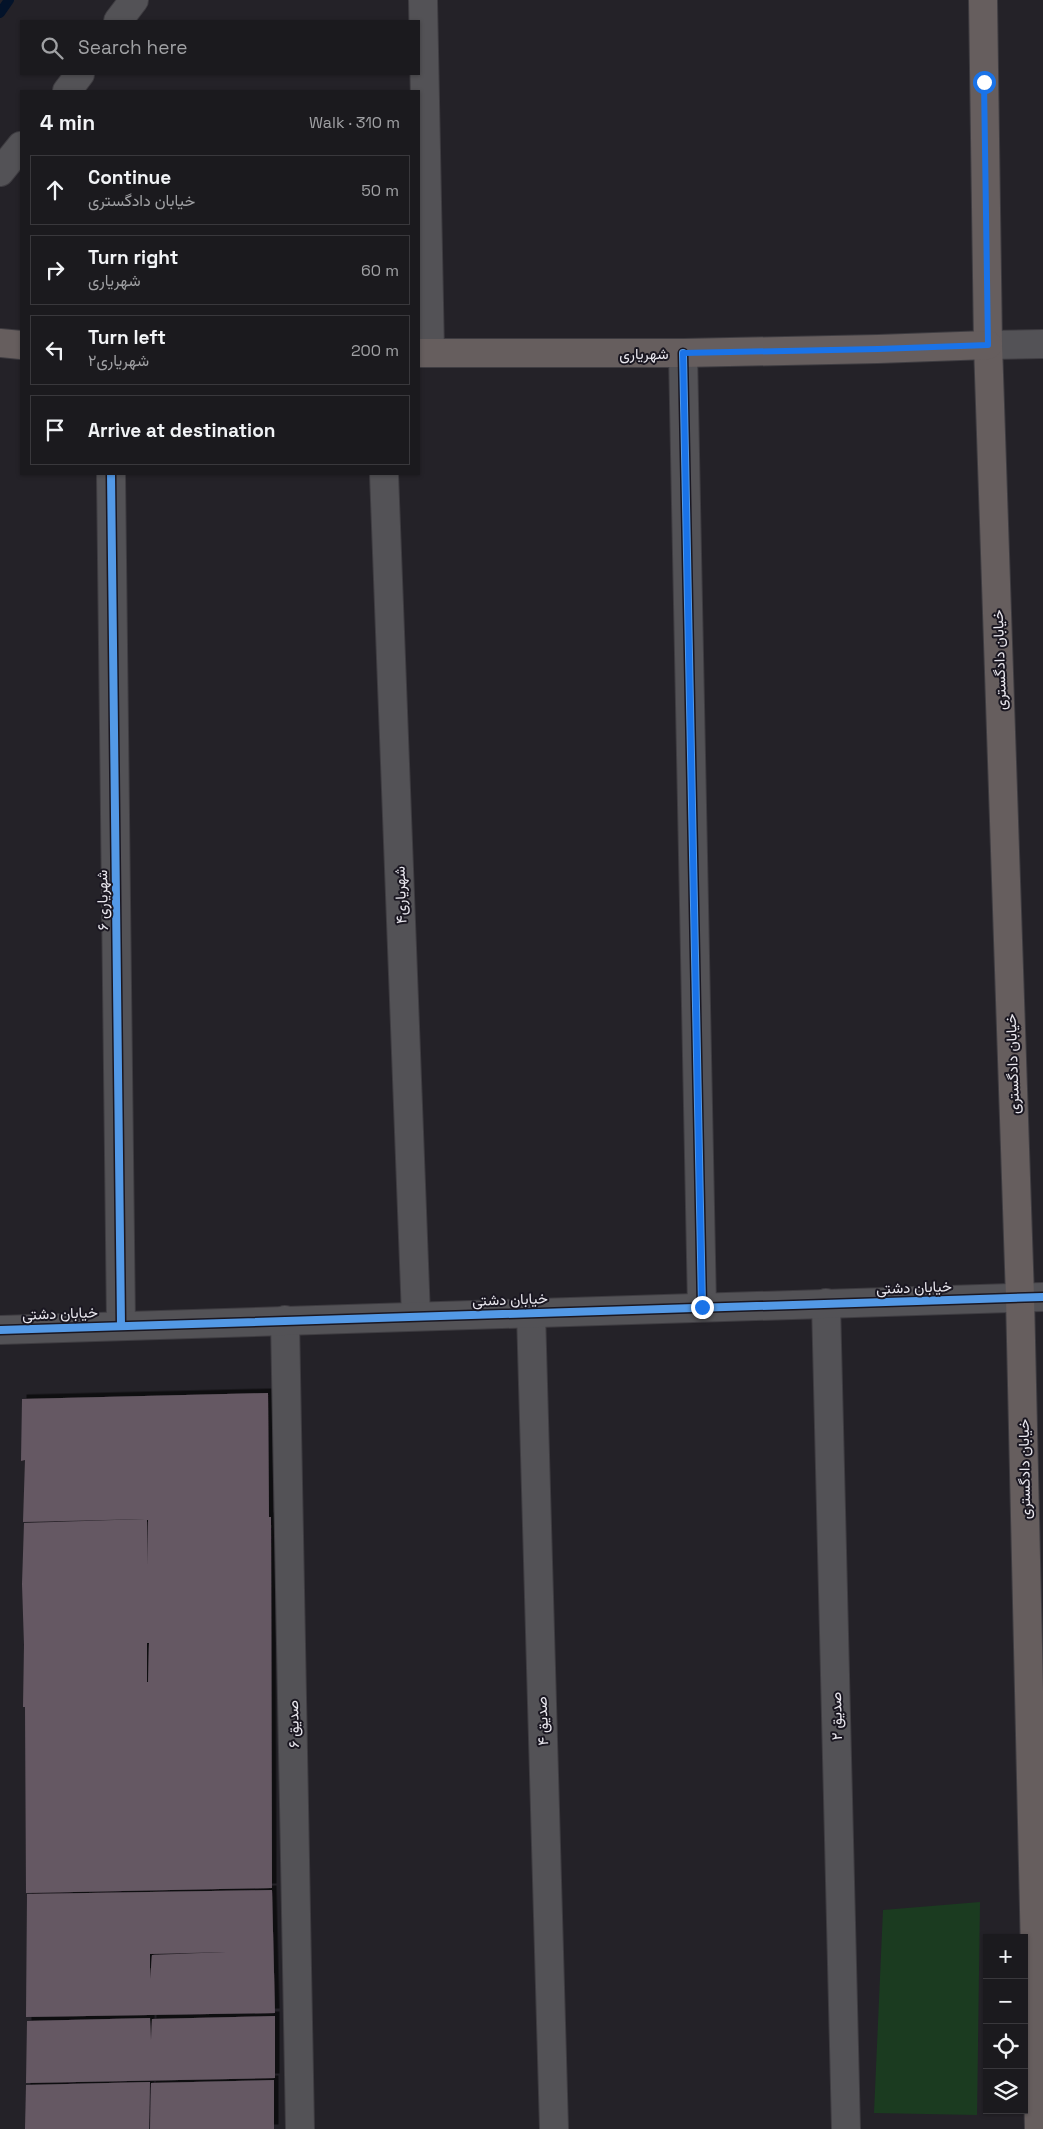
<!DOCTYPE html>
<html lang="en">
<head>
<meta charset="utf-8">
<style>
	:root { --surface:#1b1a1e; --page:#28272b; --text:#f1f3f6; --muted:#a0a1a4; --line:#39383c }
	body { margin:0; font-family:"Space Grotesk",Vazirmatn,sans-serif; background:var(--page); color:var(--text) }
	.controls { position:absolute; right:15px; bottom:15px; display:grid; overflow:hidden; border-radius:0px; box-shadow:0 1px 4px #0004 }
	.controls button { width:45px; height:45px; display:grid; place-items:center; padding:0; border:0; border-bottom:1px solid var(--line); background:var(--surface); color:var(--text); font:25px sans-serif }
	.stop { position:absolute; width:15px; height:15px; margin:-11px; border:4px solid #1a73e8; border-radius:50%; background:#fff }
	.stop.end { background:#1a73e8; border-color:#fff; box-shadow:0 1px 5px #0008 }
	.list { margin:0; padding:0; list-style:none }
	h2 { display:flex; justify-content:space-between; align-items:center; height:65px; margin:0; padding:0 20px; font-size:21px }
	h2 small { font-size:16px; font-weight:400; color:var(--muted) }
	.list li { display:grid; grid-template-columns:32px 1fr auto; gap:15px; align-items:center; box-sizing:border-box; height:70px; margin:0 10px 10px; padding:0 10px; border:1px solid var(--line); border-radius:0px }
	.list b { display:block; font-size:19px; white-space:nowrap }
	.list p { margin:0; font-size:16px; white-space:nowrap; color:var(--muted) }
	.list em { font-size:16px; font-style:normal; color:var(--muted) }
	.icon { flex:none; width:28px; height:28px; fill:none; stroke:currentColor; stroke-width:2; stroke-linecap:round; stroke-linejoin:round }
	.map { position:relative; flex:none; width:1043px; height:2129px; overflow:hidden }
	.search { position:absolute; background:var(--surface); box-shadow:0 1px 4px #0004; left:20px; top:20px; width:400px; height:55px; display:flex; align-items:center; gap:12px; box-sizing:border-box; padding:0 18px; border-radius:0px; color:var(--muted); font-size:19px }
	.panel { position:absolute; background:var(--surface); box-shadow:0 1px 4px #0004; left:20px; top:90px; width:400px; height:385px; border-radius:0px }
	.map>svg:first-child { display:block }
	.green { fill:#1b3b20 }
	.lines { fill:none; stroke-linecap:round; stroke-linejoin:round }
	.stream { stroke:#03132a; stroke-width:10 }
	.building { fill:#655863; fill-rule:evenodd; filter:url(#shadow) }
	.minor-casing { stroke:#3e3c41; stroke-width:30 }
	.major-casing { stroke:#3e3c41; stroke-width:30 }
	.minor { stroke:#535256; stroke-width:28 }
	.major { stroke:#665e5e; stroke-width:28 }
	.cycleway-casing { stroke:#1a1721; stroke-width:11 }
	.cycleway { stroke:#5399e6; stroke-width:8 }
	.route { stroke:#1a73e8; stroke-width:6 }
	.labels { text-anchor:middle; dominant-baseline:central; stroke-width:4; stroke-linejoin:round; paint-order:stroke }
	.street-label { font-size:15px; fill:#e9e7ee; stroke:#1a1721 }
</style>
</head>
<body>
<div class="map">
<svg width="1043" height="2129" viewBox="0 0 1043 2129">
	<defs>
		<filter id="shadow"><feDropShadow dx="4.5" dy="-4.5" stdDeviation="0" flood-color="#0009"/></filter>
	</defs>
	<rect width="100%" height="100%" fill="#242228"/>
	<path class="green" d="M 980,1902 L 977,2115 L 874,2113 L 883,1910 Z"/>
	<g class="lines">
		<path class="stream" d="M 0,13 L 9,0"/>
	</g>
	<g class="building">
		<path d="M 268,1393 L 269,1517 L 271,1517 L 272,1888 L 26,1893 L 25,1707 L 23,1707 L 24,1645 L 22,1584 L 24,1523 L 145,1519 L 23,1522 L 25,1460 L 21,1461 L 22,1399 ZM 147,1520 L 148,1520 L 147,1566 ZM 147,1643 L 149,1643 L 148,1682 L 147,1682 Z"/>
		<path d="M 272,1890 L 275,2013 L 26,2017 L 27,1894 ZM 226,1952 L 152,1955 L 150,1979 L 150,1954 Z"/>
		<path d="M 275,2016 L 275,2078 L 26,2083 L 27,2021 L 150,2018 L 151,2040 L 152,2019 Z"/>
		<path d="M 274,2080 L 274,2129 L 150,2129 L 151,2083 Z"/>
		<path d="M 150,2082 L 149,2129 L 25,2129 L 26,2085 Z"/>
	</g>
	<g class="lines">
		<defs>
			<g id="minor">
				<path d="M 423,0 L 430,353"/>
				<path d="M 118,21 L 134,0"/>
				<path d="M 67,91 L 80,74"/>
				<path d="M 0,172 L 21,146"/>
				<path d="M 988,345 L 1043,344"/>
				<path d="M 683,353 L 702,1307"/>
				<path d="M 111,474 L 121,1325"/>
				<path d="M 384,474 L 416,1316"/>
				<path d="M 826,1303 L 846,2129"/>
				<path d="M 531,1313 L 554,2129"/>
				<path d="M 285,1320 L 300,2129"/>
				<path d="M 0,1330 L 1043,1297"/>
			</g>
			<g id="major">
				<path d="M 983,0 L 988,345 L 1020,1297 L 1039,2129"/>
				<path d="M 0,343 L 21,345"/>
				<path d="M 419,353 L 683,353 L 878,349 L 988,345"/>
			</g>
		</defs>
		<use href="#minor" class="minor-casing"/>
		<use href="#major" class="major-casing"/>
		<use href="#minor" class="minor"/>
		<use href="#major" class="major"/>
		<defs>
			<g id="cycleway">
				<path d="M 683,353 L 702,1307"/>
				<path d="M 111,474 L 121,1325"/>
				<path d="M 0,1330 L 1043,1297"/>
			</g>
		</defs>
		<use href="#cycleway" class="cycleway-casing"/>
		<use href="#cycleway" class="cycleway"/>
	</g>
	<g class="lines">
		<path class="route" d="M 702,1307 L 683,353 L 878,349 L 988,345 L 984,82"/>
	</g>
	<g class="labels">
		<g class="street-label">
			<text x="644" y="353">شهریاری</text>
			<text transform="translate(999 660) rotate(-92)">خیابان دادگستری</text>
			<text transform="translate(400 895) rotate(-92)">شهریاری۴</text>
			<text transform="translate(102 900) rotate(-91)">شهریاری ۶</text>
			<text transform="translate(1012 1064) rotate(-92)">خیابان دادگستری</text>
			<text transform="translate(914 1287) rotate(-2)">خیابان دشتی</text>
			<text transform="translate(510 1299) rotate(-2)">خیابان دشتی</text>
			<text transform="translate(60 1313) rotate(-2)">خیابان دشتی</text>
			<text transform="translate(1024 1469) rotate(-91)">خیابان دادگستری</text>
			<text transform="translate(836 1716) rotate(-91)">صدیق ۲</text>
			<text transform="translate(542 1721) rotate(-92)">صدیق ۴</text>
			<text transform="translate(293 1724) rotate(-91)">صدیق ۶</text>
		</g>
	</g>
</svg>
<div class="controls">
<button>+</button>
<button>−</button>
<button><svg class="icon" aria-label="locate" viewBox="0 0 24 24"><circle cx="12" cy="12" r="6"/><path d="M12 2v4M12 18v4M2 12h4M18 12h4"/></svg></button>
<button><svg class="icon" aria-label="layers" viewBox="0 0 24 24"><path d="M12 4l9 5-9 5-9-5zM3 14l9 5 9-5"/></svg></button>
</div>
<div class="stop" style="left:984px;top:82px"></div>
<div class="stop end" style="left:702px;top:1307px"></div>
<div class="search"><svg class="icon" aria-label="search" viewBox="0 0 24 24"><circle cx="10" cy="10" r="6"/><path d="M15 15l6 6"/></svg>Search here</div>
<section class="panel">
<h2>4 min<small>Walk · 310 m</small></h2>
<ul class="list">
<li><svg class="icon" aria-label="ahead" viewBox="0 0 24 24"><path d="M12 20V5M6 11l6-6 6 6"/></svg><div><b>Continue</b><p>خیابان دادگستری</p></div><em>50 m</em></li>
<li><svg class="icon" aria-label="right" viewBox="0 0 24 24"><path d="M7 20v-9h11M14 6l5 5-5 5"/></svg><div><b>Turn right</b><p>شهریاری</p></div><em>60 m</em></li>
<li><svg class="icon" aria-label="left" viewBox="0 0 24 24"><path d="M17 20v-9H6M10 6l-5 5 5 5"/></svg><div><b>Turn left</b><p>شهریاری۲</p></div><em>200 m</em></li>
<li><svg class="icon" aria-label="arrive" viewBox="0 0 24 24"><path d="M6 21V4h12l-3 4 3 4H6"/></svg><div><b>Arrive at destination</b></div></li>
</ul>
</section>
</div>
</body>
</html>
